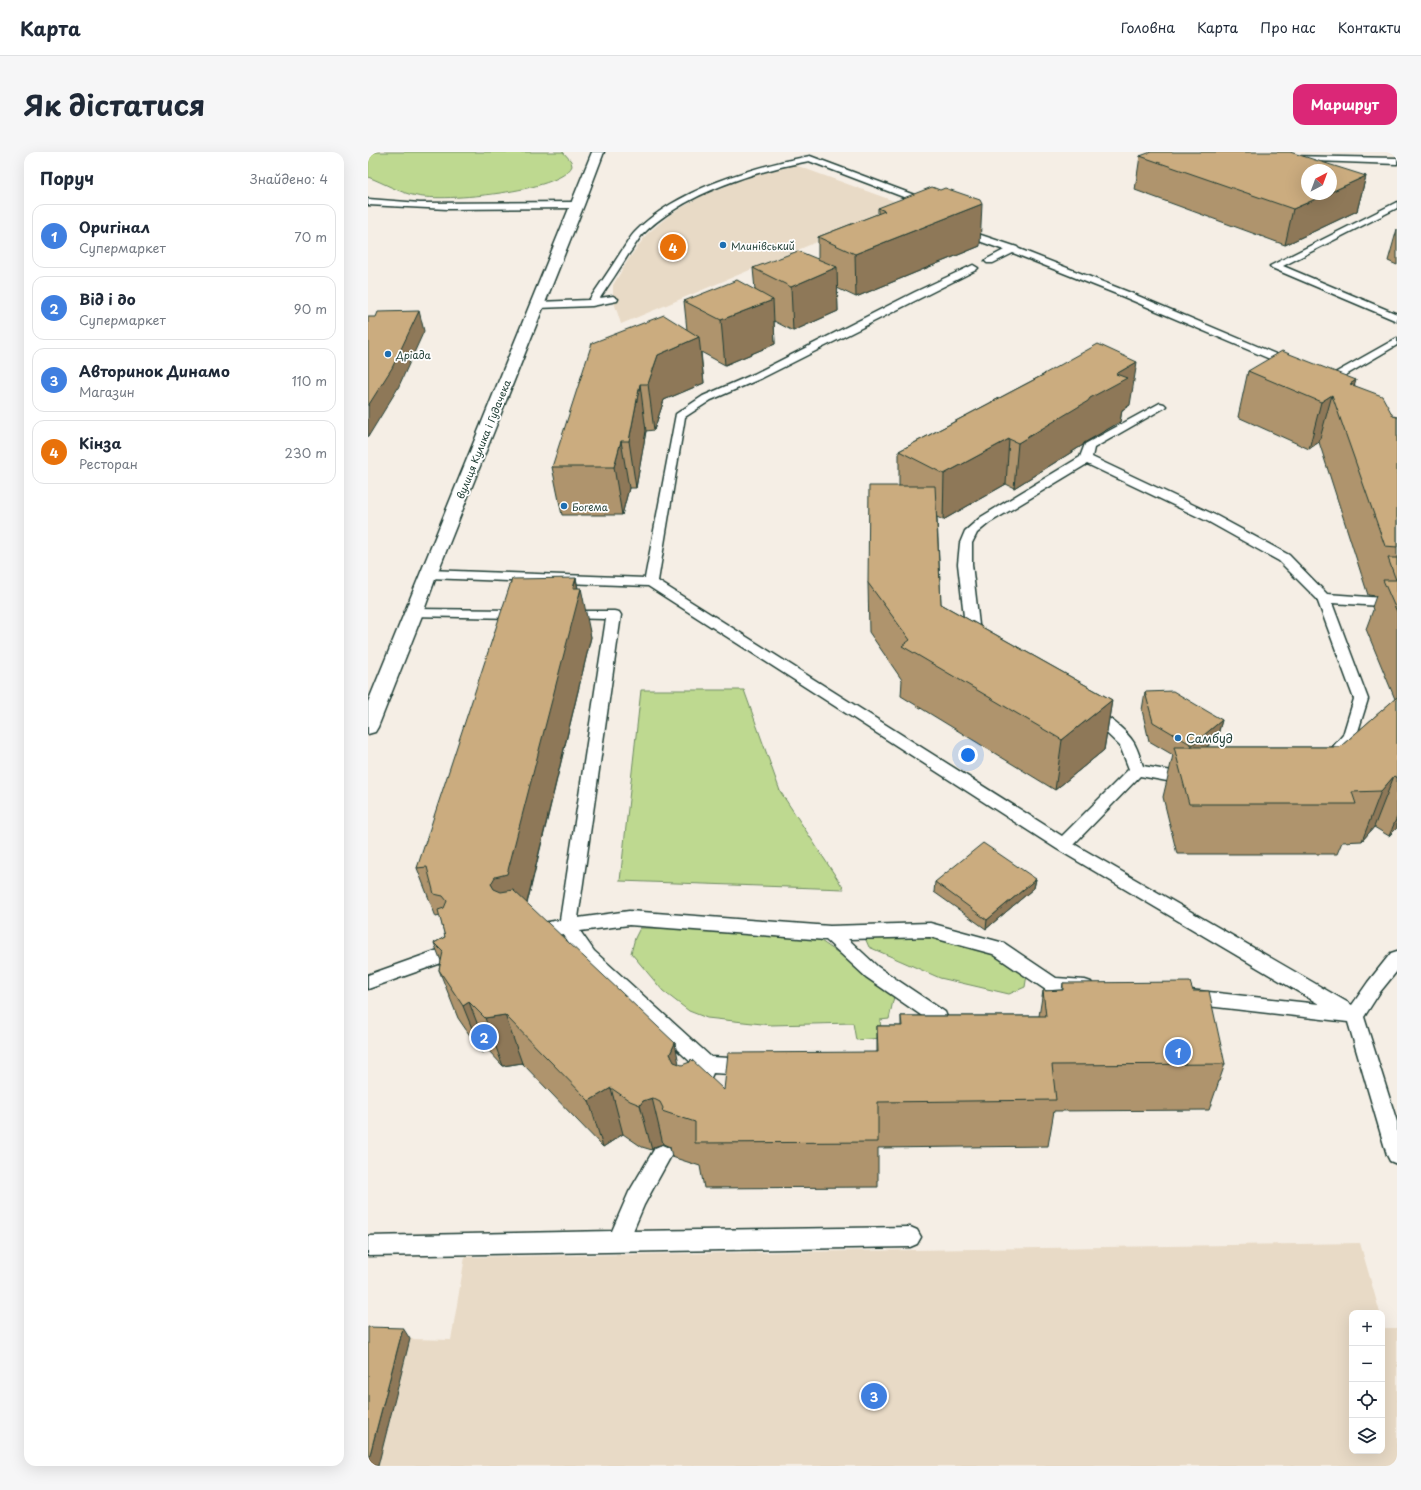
<!DOCTYPE html>
<html lang="uk">
<head>
<meta charset="utf-8">
<style>
	:root { --surface:#fff; --page:#f6f6f7; --text:#1f2937; --muted:#747a83; --line:#e0e1e3; --accent:#db2777 }
	body { margin:0; font-family:"Playpen Sans",sans-serif; background:var(--page); color:var(--text) }
	.controls { position:absolute; right:12px; bottom:12px; display:grid; overflow:hidden; border-radius:8px; box-shadow:0 4px 16px #0002 }
	.controls button { width:36px; height:36px; display:grid; place-items:center; padding:0; border:0; border-bottom:1px solid var(--line); background:var(--surface); color:var(--text); font:20px sans-serif }
	.compass { position:absolute; left:933px; top:12px; width:36px; height:36px; border-radius:50%; background:var(--surface); box-shadow:0 4px 16px #0002; rotate:41deg }
	.you { position:absolute; left:600px; top:603px; width:14px; height:14px; margin:-10px; border:3px solid #fff; border-radius:50%; background:#1a73e8; box-shadow:0 0 0 6px #1a73e833 }
	.badge { display:grid; place-items:center; width:26px; height:26px; border-radius:50%; background:var(--accent); color:#fff; font-size:13px; font-weight:700 }
	.pin { position:absolute; translate:-50% -50%; border:2px solid #fff; box-shadow:0 1px 4px #0006 }
	.list { margin:0; padding:0; list-style:none }
	h2 { display:flex; justify-content:space-between; align-items:center; height:52px; margin:0; padding:0 16px; font-size:17px }
	h2 small { font-size:13px; font-weight:400; color:var(--muted) }
	.list li { display:grid; grid-template-columns:26px 1fr auto; gap:12px; align-items:center; box-sizing:border-box; height:64px; margin:0 8px 8px; padding:0 8px; border:1px solid var(--line); border-radius:12px }
	.list b { display:block; font-size:15px; white-space:nowrap }
	.list p { margin:0; font-size:13px; white-space:nowrap; color:var(--muted) }
	.list em { font-size:13px; font-style:normal; color:var(--muted) }
	.icon { flex:none; width:22px; height:22px; fill:none; stroke:currentColor; stroke-width:2; stroke-linecap:round; stroke-linejoin:round }
	.map { position:relative; flex:none; width:1029px; height:1314px; overflow:hidden; border-radius:12px }
	header { display:flex; align-items:center; gap:24px; box-sizing:border-box; height:56px; padding:0 20px; background:var(--surface); border-bottom:1px solid var(--line) }
	header strong { font-size:19px }
	nav { display:flex; gap:22px; margin-inline-start:auto; font-size:14px }
	.intro { display:flex; align-items:center; justify-content:space-between; box-sizing:border-box; height:96px; padding:0 24px }
	h1 { margin:0; font-size:28px }
	.button { padding:10px 18px; border-radius:12px; background:var(--accent); color:#fff; font-size:14px; font-weight:700 }
	main { display:flex; gap:24px; padding:0 24px }
	aside { flex:1; background:var(--surface); border-radius:12px; box-shadow:0 4px 16px #0002 }
	.map>svg:first-child { display:block }
	.built { fill:#e8dac6 }
	.green { fill:#bed990; stroke:#6e8b62 }
	.lines { fill:none; stroke-linecap:round; stroke-linejoin:round }
	.lane-casing { stroke:#1f3d34; stroke-width:3 }
	.secondary-casing { stroke:#1f3d34; stroke-width:3 }
	.lane { fill:#fff; fill-rule:evenodd }
	.secondary { fill:#fff; fill-rule:evenodd }
	.wall { fill:#af946d; stroke:#1f3d34 }
	.shaded-wall { fill:#8e7859; stroke:#1f3d34 }
	.building { fill:#cbac7f; stroke:#1f3d34 }
	.poi-dot { fill:#1f6fb2; stroke:#fff; stroke-width:1.5 }
	.labels { text-anchor:middle; dominant-baseline:central; stroke-width:3.5; stroke-linejoin:round; paint-order:stroke }
	.far-poi-label { font-size:10px; fill:#1f3d34; stroke:#fff; text-anchor:start }
	.far-street-label { font-size:10px; fill:#1f3d34; stroke:#fff }
	.poi-label { font-size:12px; fill:#1f3d34; stroke:#fff; text-anchor:start }
</style>
</head>
<body>
<header>
<strong>Карта</strong>
<nav><a>Головна</a><a>Карта</a><a>Про нас</a><a>Контакти</a></nav>
</header>
<div class="intro"><h1>Як дістатися</h1><a class="button">Маршрут</a></div>
<main>
<aside>
<h2>Поруч<small>Знайдено: 4</small></h2>
<ul class="list">
<li><span class="badge" style="background:#3f7fe0">1</span><div><b>Оригінал</b><p>Супермаркет</p></div><em>70 m</em></li>
<li><span class="badge" style="background:#3f7fe0">2</span><div><b>Від і до</b><p>Супермаркет</p></div><em>90 m</em></li>
<li><span class="badge" style="background:#3f7fe0">3</span><div><b>Авторинок Динамо</b><p>Магазин</p></div><em>110 m</em></li>
<li><span class="badge" style="background:#e8710a">4</span><div><b>Кінза</b><p>Ресторан</p></div><em>230 m</em></li>
</ul>
</aside>
<div class="map">
<svg width="1029" height="1314" viewBox="0 0 1029 1314">
	<rect width="100%" height="100%" fill="#f5eee5"/>
	<filter id="ink" filterUnits="userSpaceOnUse"><feTurbulence type="fractalNoise" baseFrequency=".025" numOctaves="2"/><feDisplacementMap in="SourceGraphic" scale="8" xChannelSelector="R" yChannelSelector="G"/><feConvolveMatrix kernelMatrix="1 2 1 2 8 2 1 2 1" color-interpolation-filters="sRGB"/></filter>
	<g filter="url(#ink)">
		<g class="built">
			<path d="M 427,13 L 537,53 L 253,172 L 245,147 L 245,133 L 262,105 L 279,82 L 303,62 L 335,43 L 384,24 Z"/>
			<path d="M 992,1091 L 1012,1161 L 984,1161 L 984,1299 L 1014,1299 L 1014,1168 L 1016,1176 L 1029,1176 L 1029,1314 L 10,1314 L 42,1187 L 83,1188 L 97,1105 Z"/>
		</g>
		<g class="green">
			<path d="M 0,0 L 195,0 L 203,9 L 204,14 C 193,40 75,50 49,44 C 32,41 16,31 0,25 Z"/>
			<path d="M 273,538 L 376,538 L 412,639 L 476,737 L 252,729 Z"/>
			<path d="M 272,776 L 406,777 L 426,779 L 453,789 L 527,840 L 521,867 L 512,868 L 514,886 L 488,888 L 485,871 L 403,873 L 339,866 L 321,859 L 295,839 L 263,801 L 267,786 Z"/>
			<path d="M 503,782 L 570,785 L 617,795 L 659,823 L 657,835 L 641,842 L 572,826 L 501,795 L 497,786 Z"/>
		</g>
		<g class="lines">
			<defs>
				<g id="lane">
					<path d="M 442,4 L 565,50 L 566,52 L 565,54 L 559,54 L 441,9 C 386,19 315,42 274,83 C 269,89 265,97 260,103 C 251,118 241,132 232,146 L 245,144 L 250,147 L 249,149 L 224,154 L 170,156 L 165,153 L 170,150 L 221,148 C 232,132 243,116 253,100 C 258,93 262,85 267,80 C 308,38 386,14 442,4 Z"/>
					<path d="M 917,4 L 1029,6 L 1029,12 L 920,8 L 917,8 L 916,6 Z"/>
					<path d="M 0,47 L 52,51 L 210,50 L 214,53 L 210,56 L 79,57 L 0,53 Z"/>
					<path d="M 1029,50 L 1029,56 L 915,114 L 1029,162 L 1029,169 L 904,116 L 902,114 Z"/>
					<path d="M 592,76 L 649,95 L 651,97 L 763,141 L 929,211 L 930,213 L 925,216 L 921,215 L 756,145 L 645,101 L 625,111 L 619,111 L 617,109 L 619,107 L 636,98 L 589,81 L 587,79 L 589,77 Z"/>
					<path d="M 605,113 L 610,116 L 608,118 L 394,226 L 343,248 L 317,265 L 290,429 L 694,684 L 761,617 L 752,594 L 727,570 L 717,565 L 715,561 L 717,557 C 731,554 759,579 766,591 C 770,598 772,606 775,614 L 827,623 L 829,627 L 827,631 L 821,633 L 772,624 L 706,692 L 984,853 L 1000,830 L 1023,801 L 1029,799 L 1029,819 L 1012,840 L 996,865 L 1029,970 L 1029,1012 L 1022,1009 L 1019,1003 L 980,870 L 822,852 L 816,850 L 813,845 L 816,840 L 822,838 L 951,852 L 689,697 L 280,434 L 60,426 L 55,425 L 53,422 L 55,419 L 60,418 L 277,426 L 308,262 L 335,244 L 386,222 L 547,140 Z"/>
					<path d="M 1029,186 L 1029,193 L 966,230 L 958,230 L 957,228 L 958,226 Z"/>
					<path d="M 792,251 L 796,252 L 798,254 L 796,256 L 726,296 L 724,305 L 849,364 L 921,403 L 959,442 L 1029,447 L 1029,455 L 964,451 L 1000,547 L 987,589 L 970,608 L 965,609 L 960,608 L 957,604 L 975,583 L 986,547 L 949,447 L 911,409 L 841,370 L 719,312 L 621,371 L 609,381 L 604,391 L 604,412 L 611,473 L 621,487 L 619,490 L 614,491 L 609,490 L 597,473 L 590,412 L 592,391 L 597,379 L 613,365 L 712,305 L 717,292 Z"/>
					<path d="M 46,457 L 154,458 L 159,459 L 161,462 L 159,465 L 154,466 L 41,464 L 39,461 L 41,458 Z"/>
					<path d="M 198,459 L 246,459 L 251,460 L 253,463 L 210,766 L 261,759 L 462,774 L 562,771 L 636,791 L 688,826 L 717,828 L 723,830 L 726,835 L 723,840 C 711,844 690,842 678,838 L 625,802 L 562,785 L 480,787 L 510,815 L 577,860 L 579,865 L 577,870 L 570,873 L 563,870 L 498,825 L 458,788 L 261,773 L 212,779 L 226,799 L 343,905 L 380,907 L 387,909 L 390,915 L 387,921 L 380,923 L 345,921 L 334,945 L 327,947 L 320,945 L 317,939 L 328,915 L 214,809 L 195,782 L 163,786 L 157,784 L 154,779 L 157,774 L 192,768 L 238,467 L 193,466 L 191,463 L 193,460 Z"/>
					<path d="M 87,792 L 93,794 L 96,799 L 93,804 L 0,837 L 0,823 Z"/>
					<path d="M 294,993 L 301,996 L 304,1002 L 276,1053 L 265,1079 L 542,1075 L 549,1078 L 553,1085 L 549,1092 L 542,1095 L 0,1104 L 0,1084 L 244,1079 L 261,1040 L 287,996 Z"/>
				</g>
				<path id="secondary" d="M 224,0 L 236,0 L 216,53 L 69,422 L 55,461 L 10,575 L 7,580 L 0,582 L 0,550 Z"/>
			</defs>
			<use href="#lane" class="lane-casing"/>
			<use href="#secondary" class="secondary-casing"/>
			<use href="#lane" class="lane"/>
			<use href="#secondary" class="secondary"/>
		</g>
		<g class="wall">
			<path d="M 772,4 L 998,24 L 989,59 L 917,93 L 767,38 Z"/>
			<path d="M 510,56 L 612,94 L 488,145 L 469,136 L 470,159 L 425,179 L 406,169 L 407,192 L 357,213 L 333,200 L 336,231 L 296,248 L 286,278 L 278,279 L 268,336 L 261,336 L 254,363 L 194,363 L 184,315 L 319,178 L 316,149 L 387,138 L 385,116 L 450,107 L 450,85 L 510,62 Z"/>
			<path d="M 1029,77 L 1029,113 L 1020,109 Z"/>
			<path d="M 880,219 L 988,228 L 986,233 L 1025,264 L 1029,265 L 1029,676 L 1021,684 L 1006,675 L 994,689 L 974,690 L 969,702 L 809,702 L 795,645 L 805,603 L 781,589 L 774,558 L 777,540 L 854,568 L 849,586 L 839,595 L 972,595 L 1027,547 L 998,477 L 1005,458 L 1004,455 L 1008,444 L 1000,443 L 951,290 L 941,297 L 870,265 Z"/>
			<path d="M 676,222 L 762,253 L 754,258 L 752,270 L 716,291 L 715,293 L 646,336 L 638,332 L 575,368 L 569,365 L 573,452 L 744,548 L 736,598 L 687,638 L 533,544 L 534,528 L 501,480 L 500,431 L 531,334 L 531,299 L 675,223 Z"/>
			<path d="M 208,426 L 210,436 L 223,485 L 159,752 L 311,912 L 356,938 L 509,900 L 509,874 L 533,874 L 533,864 L 671,864 L 675,839 L 694,838 L 695,831 L 825,839 L 857,912 L 841,958 L 686,959 L 680,994 L 510,996 L 510,1035 L 336,1036 L 332,1014 L 304,1005 L 302,995 L 295,992 L 286,995 L 284,998 L 274,995 L 255,982 L 235,995 L 154,911 L 135,914 L 119,897 L 114,901 L 90,866 L 71,818 L 73,809 L 66,791 L 77,785 L 72,764 L 68,765 L 49,716 Z"/>
			<path d="M 668,727 L 666,736 L 618,777 L 566,740 L 567,730 Z"/>
		</g>
		<g class="shaded-wall">
			<path d="M 998,24 L 989,59 L 917,93 L 925,57 L 959,42 L 963,42 L 963,40 Z"/>
			<path d="M 614,52 L 612,94 L 488,145 L 487,102 Z"/>
			<path d="M 469,115 L 470,159 L 425,179 L 423,135 Z"/>
			<path d="M 405,148 L 407,192 L 357,213 L 353,168 Z"/>
			<path d="M 51,159 L 56,179 L 30,236 L 0,285 L 0,254 Z"/>
			<path d="M 331,185 L 336,231 L 296,248 L 286,278 L 280,232 L 290,203 Z"/>
			<path d="M 769,210 L 762,253 L 754,258 L 752,270 L 716,291 L 715,293 L 646,336 L 650,291 L 722,246 L 748,222 Z"/>
			<path d="M 988,228 L 975,274 L 982,232 Z"/>
			<path d="M 272,232 L 278,279 L 268,336 L 261,289 Z"/>
			<path d="M 964,243 L 951,290 L 941,297 L 953,250 Z"/>
			<path d="M 641,287 L 638,332 L 575,368 L 576,322 Z"/>
			<path d="M 253,289 L 261,336 L 254,363 L 246,315 Z"/>
			<path d="M 208,426 L 211,444 L 213,436 L 223,485 L 154,771 L 143,774 L 123,732 Z"/>
			<path d="M 744,548 L 736,598 L 687,638 L 694,588 Z"/>
			<path d="M 854,568 L 849,586 L 820,611 L 824,593 Z"/>
			<path d="M 1026,624 L 1006,675 L 994,689 L 1013,639 Z"/>
			<path d="M 1029,665 L 1029,676 L 1021,684 Z"/>
			<path d="M 668,727 L 666,736 L 618,777 L 619,768 Z"/>
			<path d="M 101,850 L 119,897 L 114,901 L 95,854 Z"/>
			<path d="M 137,863 L 154,911 L 135,914 L 117,866 Z"/>
			<path d="M 307,891 L 316,938 L 302,902 Z"/>
			<path d="M 243,936 L 255,982 L 235,995 L 221,949 Z"/>
			<path d="M 284,946 L 295,992 L 286,995 L 284,998 L 272,953 L 275,949 Z"/>
			<path d="M 35,1176 L 42,1187 L 10,1314 L 0,1314 L 0,1310 Z"/>
		</g>
		<g class="building">
			<path d="M 783,0 L 922,0 L 998,24 L 963,40 L 963,18 L 939,18 L 939,42 L 959,42 L 925,57 L 772,4 Z"/>
			<path d="M 564,35 L 572,38 L 577,36 L 612,48 L 614,52 L 487,102 L 450,85 L 517,59 L 510,56 Z"/>
			<path d="M 430,99 L 469,115 L 423,135 L 385,116 Z"/>
			<path d="M 369,128 L 405,148 L 353,168 L 316,149 Z"/>
			<path d="M 51,159 L 24,216 L 0,254 L 0,165 L 8,165 L 10,160 Z"/>
			<path d="M 296,163 L 331,185 L 290,203 L 280,232 L 272,232 L 261,289 L 253,289 L 246,315 L 184,315 L 224,191 Z"/>
			<path d="M 730,192 L 769,210 L 748,222 L 759,226 L 722,246 L 720,249 L 650,291 L 641,287 L 576,322 L 531,299 L 677,222 L 676,222 Z"/>
			<path d="M 914,199 L 988,228 L 982,232 L 1014,244 L 1025,264 L 1029,265 L 1029,395 L 1017,394 L 964,243 L 953,250 L 880,219 Z"/>
			<path d="M 501,334 L 567,334 L 573,452 L 744,548 L 694,588 L 534,494 L 542,488 L 500,431 Z"/>
			<path d="M 1020,406 L 1029,406 L 1029,460 L 1015,428 L 1028,428 Z"/>
			<path d="M 208,426 L 205,436 L 213,436 L 139,722 L 127,725 L 123,732 L 126,737 L 133,740 L 145,738 L 307,891 L 302,902 L 306,910 L 314,913 L 322,910 L 323,907 L 356,938 L 360,901 L 510,900 L 509,874 L 534,874 L 533,864 L 678,864 L 675,839 L 695,838 L 695,831 L 822,830 L 825,839 L 841,839 L 857,912 L 684,913 L 688,948 L 510,950 L 510,990 L 327,991 L 327,970 L 294,959 L 295,956 L 292,950 L 284,946 L 275,949 L 272,953 L 262,949 L 243,936 L 221,949 L 137,863 L 117,866 L 101,850 L 95,854 L 71,818 L 75,800 L 66,791 L 77,785 L 70,758 L 76,756 L 79,749 L 75,744 L 66,742 L 59,715 L 49,716 L 144,427 Z"/>
			<path d="M 805,539 L 854,568 L 824,593 L 785,570 L 777,540 Z"/>
			<path d="M 1029,545 L 1029,626 L 1026,624 L 1013,639 L 984,640 L 988,652 L 821,652 L 806,595 L 972,595 Z"/>
			<path d="M 615,691 L 668,727 L 619,768 L 567,730 Z"/>
			<path d="M 0,1175 L 35,1176 L 0,1310 Z"/>
		</g>
	</g>
	<g class="poi-dot">
		<circle cx="355" cy="93" r="4"/>
		<circle cx="20" cy="202" r="4"/>
		<circle cx="196" cy="354" r="4"/>
		<circle cx="810" cy="586" r="4"/>
	</g>
	<g class="labels">
		<g class="far-poi-label">
			<text x="363" y="93">Млинівський</text>
			<text x="28" y="202">Дріада</text>
			<text x="204" y="354">Богема</text>
		</g>
		<g class="far-street-label">
			<text transform="translate(115 287) rotate(-68)">вулиця Кулика і Гудачека</text>
		</g>
		<g class="poi-label">
			<text x="818" y="586">Самбуд</text>
		</g>
	</g>
</svg>
<div class="controls">
<button>+</button>
<button>−</button>
<button><svg class="icon" aria-label="locate" viewBox="0 0 24 24"><circle cx="12" cy="12" r="6"/><path d="M12 2v4M12 18v4M2 12h4M18 12h4"/></svg></button>
<button><svg class="icon" aria-label="layers" viewBox="0 0 24 24"><path d="M12 4l9 5-9 5-9-5zM3 14l9 5 9-5"/></svg></button>
</div>
<svg class="compass" viewBox="-18 -18 36 36"><path d="M0-13l5 13h-10z" fill="#e53935"/><path d="M0 13l5-13h-10z" fill="#747a83"/></svg>
<div class="you"></div>
<div class="pin badge" style="left:810px;top:900px;background:#3f7fe0">1</div>
<div class="pin badge" style="left:116px;top:885px;background:#3f7fe0">2</div>
<div class="pin badge" style="left:506px;top:1244px;background:#3f7fe0">3</div>
<div class="pin badge" style="left:305px;top:95px;background:#e8710a">4</div>
</div>
</main>
</body>
</html>
